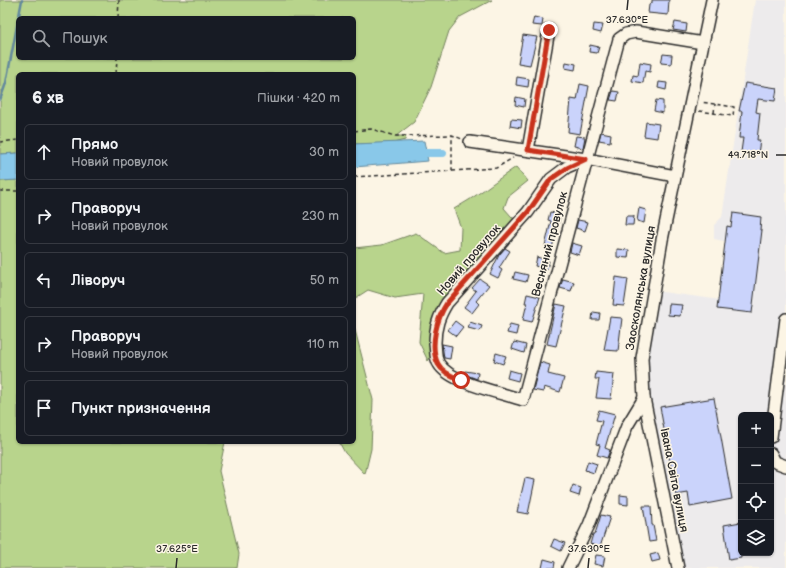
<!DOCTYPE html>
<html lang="uk">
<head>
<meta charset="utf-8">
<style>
	:root { --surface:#171b24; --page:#242831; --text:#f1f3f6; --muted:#9ea1a6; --line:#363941 }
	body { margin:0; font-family:"Balsamiq Sans",sans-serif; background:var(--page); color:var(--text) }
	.controls { position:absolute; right:12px; bottom:12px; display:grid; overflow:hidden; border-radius:6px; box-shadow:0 1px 3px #0004 }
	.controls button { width:36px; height:36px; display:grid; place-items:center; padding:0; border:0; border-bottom:1px solid var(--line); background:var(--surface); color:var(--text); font:20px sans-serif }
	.stop { position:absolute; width:12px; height:12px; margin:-9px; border:3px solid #c8321e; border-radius:50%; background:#fff }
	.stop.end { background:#c8321e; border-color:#fff; box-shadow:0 1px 4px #0008 }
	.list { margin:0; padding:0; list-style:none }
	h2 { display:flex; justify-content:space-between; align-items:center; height:52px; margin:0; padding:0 16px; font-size:17px }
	h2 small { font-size:13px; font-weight:400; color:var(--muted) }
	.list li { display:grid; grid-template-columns:26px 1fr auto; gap:12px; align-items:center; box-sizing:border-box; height:56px; margin:0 8px 8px; padding:0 8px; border:1px solid var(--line); border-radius:6px }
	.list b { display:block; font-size:15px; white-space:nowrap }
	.list p { margin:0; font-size:13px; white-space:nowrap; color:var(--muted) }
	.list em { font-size:13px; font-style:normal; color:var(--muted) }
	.icon { flex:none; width:22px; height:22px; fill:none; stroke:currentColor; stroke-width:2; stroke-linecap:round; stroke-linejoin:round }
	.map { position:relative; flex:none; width:786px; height:568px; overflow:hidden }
	.search { position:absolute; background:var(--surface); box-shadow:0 1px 3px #0004; left:16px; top:16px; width:340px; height:44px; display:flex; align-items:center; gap:10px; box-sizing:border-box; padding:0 14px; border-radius:6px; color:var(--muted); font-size:15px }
	.panel { position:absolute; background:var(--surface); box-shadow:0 1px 3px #0004; left:16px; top:72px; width:340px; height:372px; border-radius:6px }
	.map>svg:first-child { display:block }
	.built { fill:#edebec; fill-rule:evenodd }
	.green { fill:#b8d48c; stroke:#72805c; fill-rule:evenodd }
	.water { fill:#89c8e9; stroke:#63899d }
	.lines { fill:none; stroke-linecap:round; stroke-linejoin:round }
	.stream { stroke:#63899d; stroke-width:2.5 }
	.canal { stroke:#89c8e9; stroke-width:8 }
	.building { fill:#cad3fb; stroke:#2b2b2b }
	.minor-casing { stroke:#2b2b2b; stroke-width:14 }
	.path { stroke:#2b2b2b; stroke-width:1.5; stroke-dasharray:4 3; stroke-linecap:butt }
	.minor { stroke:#fcf5e5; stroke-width:11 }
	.route { stroke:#c8321e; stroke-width:5 }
	.ticks { fill:none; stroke:#2b2b2b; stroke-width:1.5 }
	.labels { text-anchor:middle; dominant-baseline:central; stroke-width:3; stroke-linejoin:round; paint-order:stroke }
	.street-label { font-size:12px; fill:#2b2b2b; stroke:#fcf5e5 }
	.ticks-label { font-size:10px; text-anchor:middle; fill:#2b2b2b; stroke:#fcf5e5; stroke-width:3; stroke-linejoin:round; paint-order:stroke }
</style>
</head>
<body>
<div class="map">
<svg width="786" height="568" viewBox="0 0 786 568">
	<rect width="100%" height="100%" fill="#fcf5e5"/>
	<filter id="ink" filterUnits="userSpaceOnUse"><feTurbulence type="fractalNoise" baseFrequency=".025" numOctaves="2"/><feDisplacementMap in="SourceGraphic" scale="8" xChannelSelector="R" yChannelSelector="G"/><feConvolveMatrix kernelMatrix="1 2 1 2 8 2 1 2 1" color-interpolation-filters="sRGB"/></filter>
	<g filter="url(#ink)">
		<path class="built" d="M 755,0 L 786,0 L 786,568 L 681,568 L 647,398 L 645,369 L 655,291 L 721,300 L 728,242 L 714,239 L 714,225 L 722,217 ZM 741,415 L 771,415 L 771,553 L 741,553 Z"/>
		<g class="green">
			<path d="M 0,0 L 492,0 L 460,17 L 449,31 L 431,87 L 414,122 L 396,136 L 406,136 L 405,140 L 393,143 L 354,144 L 354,74 L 18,74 L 18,153 L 0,154 ZM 18,18 L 354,18 L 354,58 L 18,58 Z"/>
			<path d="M 516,167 L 528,181 L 508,197 L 504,208 L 518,224 L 447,303 L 436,350 L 428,361 L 419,342 L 423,294 L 395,298 L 368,290 L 354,299 L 354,248 L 382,245 L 416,233 L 444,253 L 460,250 L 461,228 L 454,209 C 476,197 495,181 516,167 Z"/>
			<path d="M 18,180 L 18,442 L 225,442 L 219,471 L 239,554 L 237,568 L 0,568 L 0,181 Z"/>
			<path d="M 354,326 L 373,400 L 371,449 L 365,474 L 345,453 L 339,442 L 354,442 Z"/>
		</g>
		<g class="water">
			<path d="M 424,141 L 428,161 L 354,167 L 354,144 Z"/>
			<path d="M 18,153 L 18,180 L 0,181 L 0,154 Z"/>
		</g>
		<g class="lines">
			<path class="stream" d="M 0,100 L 6,83 L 22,0"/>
			<path class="canal" d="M 416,153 L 443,153"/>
		</g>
		<g class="building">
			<path d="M 652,0 L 669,0 L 668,15 L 648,13 L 649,5 L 652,3 Z"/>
			<path d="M 534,17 L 543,19 L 542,26 L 532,25 Z"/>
			<path d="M 675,22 L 687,24 L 686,32 L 673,30 Z"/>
			<path d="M 594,24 L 603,25 L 601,33 L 593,31 Z"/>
			<path d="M 523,35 L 537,37 L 530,65 L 518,63 Z"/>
			<path d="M 590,45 L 599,47 L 597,53 L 589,52 Z"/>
			<path d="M 663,54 L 672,55 L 671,64 L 661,63 Z"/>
			<path d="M 566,62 L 576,64 L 575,70 L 565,68 Z"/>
			<path d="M 640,62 L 651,64 L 650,72 L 645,71 L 643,83 L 632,81 L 633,75 L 638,76 Z"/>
			<path d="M 517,77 L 529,79 L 528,87 L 516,85 Z"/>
			<path d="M 659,82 L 667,83 L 666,90 L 658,88 Z"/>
			<path d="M 745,83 L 777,88 L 775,101 L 758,99 L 756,112 L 760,113 L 757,140 L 760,140 L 758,154 L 741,152 L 743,138 L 739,138 L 742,111 L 739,111 Z"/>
			<path d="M 580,84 L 589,86 L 580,134 L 568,132 L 571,99 L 577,100 Z"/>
			<path d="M 613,91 L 619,92 L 617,101 L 610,100 Z"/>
			<path d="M 516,97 L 525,99 L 524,107 L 515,105 Z"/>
			<path d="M 656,100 L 663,101 L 663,113 L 654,111 Z"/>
			<path d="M 511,119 L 522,120 L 521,128 L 510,126 Z"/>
			<path d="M 646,122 L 659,124 L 657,138 L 644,136 Z"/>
			<path d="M 601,132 L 611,134 L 610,142 L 599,140 Z"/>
			<path d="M 576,136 L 585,137 L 583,148 L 574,146 Z"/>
			<path d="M 639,208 L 646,210 L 644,223 L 637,221 Z"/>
			<path d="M 550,212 L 561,214 L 552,248 L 545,246 L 551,221 L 548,220 Z"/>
			<path d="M 733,213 L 761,217 L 760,230 L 762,230 L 752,313 L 717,309 L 727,226 L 731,227 Z"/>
			<path d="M 626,216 L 634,216 L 633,225 L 625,225 Z"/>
			<path d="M 578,220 L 588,222 L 585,231 L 576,228 Z"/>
			<path d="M 572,243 L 582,246 L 579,255 L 570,252 Z"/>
			<path d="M 505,248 L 510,251 L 499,268 L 502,270 L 498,278 L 490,274 L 499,255 Z"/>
			<path d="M 617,249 L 629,250 L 628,258 L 617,257 Z"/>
			<path d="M 537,257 L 549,261 L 547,269 L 535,266 Z"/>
			<path d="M 515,272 L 528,275 L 526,282 L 513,279 Z"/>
			<path d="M 616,277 L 628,279 L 624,306 L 613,305 Z"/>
			<path d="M 480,279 L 489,285 L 476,301 L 479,304 L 472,313 L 464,307 L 476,291 L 472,288 Z"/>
			<path d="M 563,279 L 574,282 L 571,291 L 560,288 Z"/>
			<path d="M 527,294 L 540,297 L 532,322 L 523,320 L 527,303 L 525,303 Z"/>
			<path d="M 556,304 L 566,306 L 556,346 L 547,344 Z"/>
			<path d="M 669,304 L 682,305 L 680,316 L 668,315 Z"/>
			<path d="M 593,312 L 600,313 L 599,320 L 592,320 Z"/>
			<path d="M 610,317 L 622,318 L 618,351 L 604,350 Z"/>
			<path d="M 455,321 L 463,327 L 456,336 L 448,330 Z"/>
			<path d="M 470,322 L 482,326 L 480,331 L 468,328 Z"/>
			<path d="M 510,324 L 518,326 L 516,335 L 507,333 Z"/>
			<path d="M 514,342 L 526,345 L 524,353 L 512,349 Z"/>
			<path d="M 442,344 L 452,346 L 450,359 L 444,358 Z"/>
			<path d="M 496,353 L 506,356 L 503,364 L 494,361 Z"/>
			<path d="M 540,362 L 550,365 L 548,374 L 564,378 L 560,392 L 544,387 L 543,392 L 533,390 Z"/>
			<path d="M 509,370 L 520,373 L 518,381 L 507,378 Z"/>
			<path d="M 465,371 L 478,373 L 477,379 L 464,374 Z"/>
			<path d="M 596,372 L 614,374 L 611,399 L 596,398 L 599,379 L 595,379 Z"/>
			<path d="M 714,398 L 732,499 L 690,507 L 688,493 L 676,495 L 660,407 Z"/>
			<path d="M 599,410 L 615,414 L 605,448 L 610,450 L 607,458 L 597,455 L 600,445 L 596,444 L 602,421 L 596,420 Z"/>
			<path d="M 588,461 L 597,464 L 594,473 L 585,470 Z"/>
			<path d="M 525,478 L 535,480 L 528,514 L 517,512 Z"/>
			<path d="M 573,485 L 581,488 L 579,496 L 570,493 Z"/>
			<path d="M 620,495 L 628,496 L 628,505 L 620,504 Z"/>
			<path d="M 643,506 L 651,506 L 652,525 L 653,525 L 656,541 L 649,542 Z"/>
			<path d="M 601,515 L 610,517 L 600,547 L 590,544 L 593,534 L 595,534 Z"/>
			<path d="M 741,522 L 741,558 L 729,560 L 724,525 Z"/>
			<path d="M 554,539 L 565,543 L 561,551 L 551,546 Z"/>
			<path d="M 658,553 L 660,560 L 652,562 L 650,555 Z"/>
			<path d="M 596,555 L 605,556 L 603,566 L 594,564 Z"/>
			<path d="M 544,559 L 555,562 L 554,568 L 542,568 Z"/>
		</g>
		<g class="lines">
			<defs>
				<g id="minor">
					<path d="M 470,142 L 586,159 L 675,176"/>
					<path d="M 528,150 L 549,30"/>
					<path d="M 586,159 L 567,167 L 551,179 L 528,212 L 447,303 C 439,316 435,327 435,343 C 436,350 435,359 439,364 C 450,383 502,393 523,400 L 619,39 L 626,34 L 636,32 L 703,43"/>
					<path d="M 771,437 L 786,319"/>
					<path d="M 771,454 L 775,462 L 786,466"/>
					<path d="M 568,568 L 589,525 L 627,426 L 644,398"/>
					<path d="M 678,568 L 644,398 L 642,358 L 662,240 L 712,0"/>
				</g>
			</defs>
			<use href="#minor" class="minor-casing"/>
			<g class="path">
				<path d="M 118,18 L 119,0"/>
				<path d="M 116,74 L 117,58"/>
				<path d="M 699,111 L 733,116 L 734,107 L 701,102"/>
				<path d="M 714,113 L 715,104"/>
				<path d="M 354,131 L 371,129 L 395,136 L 452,135"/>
				<path d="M 0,142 L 18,140"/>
				<path d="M 452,171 L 496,168 L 513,158"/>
				<path d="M 354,177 L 452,171 L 452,135 L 462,139"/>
				<path d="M 0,191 L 18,191"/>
			</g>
			<use href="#minor" class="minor"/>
		</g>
	</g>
	<g class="lines" filter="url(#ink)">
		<path class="route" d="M 461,380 C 453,376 443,373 438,364 C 429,346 437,318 447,303 L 528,212 L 551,179 L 567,168 L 586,159 L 528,150 L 549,30"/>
	</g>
	<path class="ticks" d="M 627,10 L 628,0M 776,155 L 786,155M 176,568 L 177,558M 588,568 L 589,558"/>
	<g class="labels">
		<g class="street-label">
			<text transform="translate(550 244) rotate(-75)">Весняний провулок</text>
			<text transform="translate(469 260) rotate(-49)">Новий провулок</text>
			<text transform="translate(641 288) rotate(-80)">Заосколянська вулиця</text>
			<text transform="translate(674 480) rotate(79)">Івана Світа вулиця</text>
		</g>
	</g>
	<g class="ticks-label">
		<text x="627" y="23">37.630°E</text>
		<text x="748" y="158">49.718°N</text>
		<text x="177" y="552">37.625°E</text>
		<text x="589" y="552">37.630°E</text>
	</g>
</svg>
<div class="controls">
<button>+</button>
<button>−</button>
<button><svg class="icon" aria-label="locate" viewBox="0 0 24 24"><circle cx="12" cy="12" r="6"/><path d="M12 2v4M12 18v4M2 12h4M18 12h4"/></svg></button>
<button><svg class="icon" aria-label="layers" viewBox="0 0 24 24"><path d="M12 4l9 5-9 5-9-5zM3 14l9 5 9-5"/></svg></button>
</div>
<div class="stop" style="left:461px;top:380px"></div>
<div class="stop end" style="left:549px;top:30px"></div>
<div class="search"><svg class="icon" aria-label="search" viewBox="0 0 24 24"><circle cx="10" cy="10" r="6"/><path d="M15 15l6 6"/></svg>Пошук</div>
<section class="panel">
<h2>6 хв<small>Пішки · 420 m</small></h2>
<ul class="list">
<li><svg class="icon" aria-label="ahead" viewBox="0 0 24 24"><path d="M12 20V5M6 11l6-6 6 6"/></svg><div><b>Прямо</b><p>Новий провулок</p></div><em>30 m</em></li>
<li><svg class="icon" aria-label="right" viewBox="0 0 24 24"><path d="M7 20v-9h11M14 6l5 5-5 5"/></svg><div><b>Праворуч</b><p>Новий провулок</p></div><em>230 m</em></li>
<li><svg class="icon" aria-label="left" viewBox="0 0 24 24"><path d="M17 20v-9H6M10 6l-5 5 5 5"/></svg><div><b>Ліворуч</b></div><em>50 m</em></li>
<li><svg class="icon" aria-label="right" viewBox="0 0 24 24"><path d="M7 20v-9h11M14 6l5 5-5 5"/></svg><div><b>Праворуч</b><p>Новий провулок</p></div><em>110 m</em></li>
<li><svg class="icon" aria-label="arrive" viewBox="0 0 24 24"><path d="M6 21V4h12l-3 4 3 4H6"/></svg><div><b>Пункт призначення</b></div></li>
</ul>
</section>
</div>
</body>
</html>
